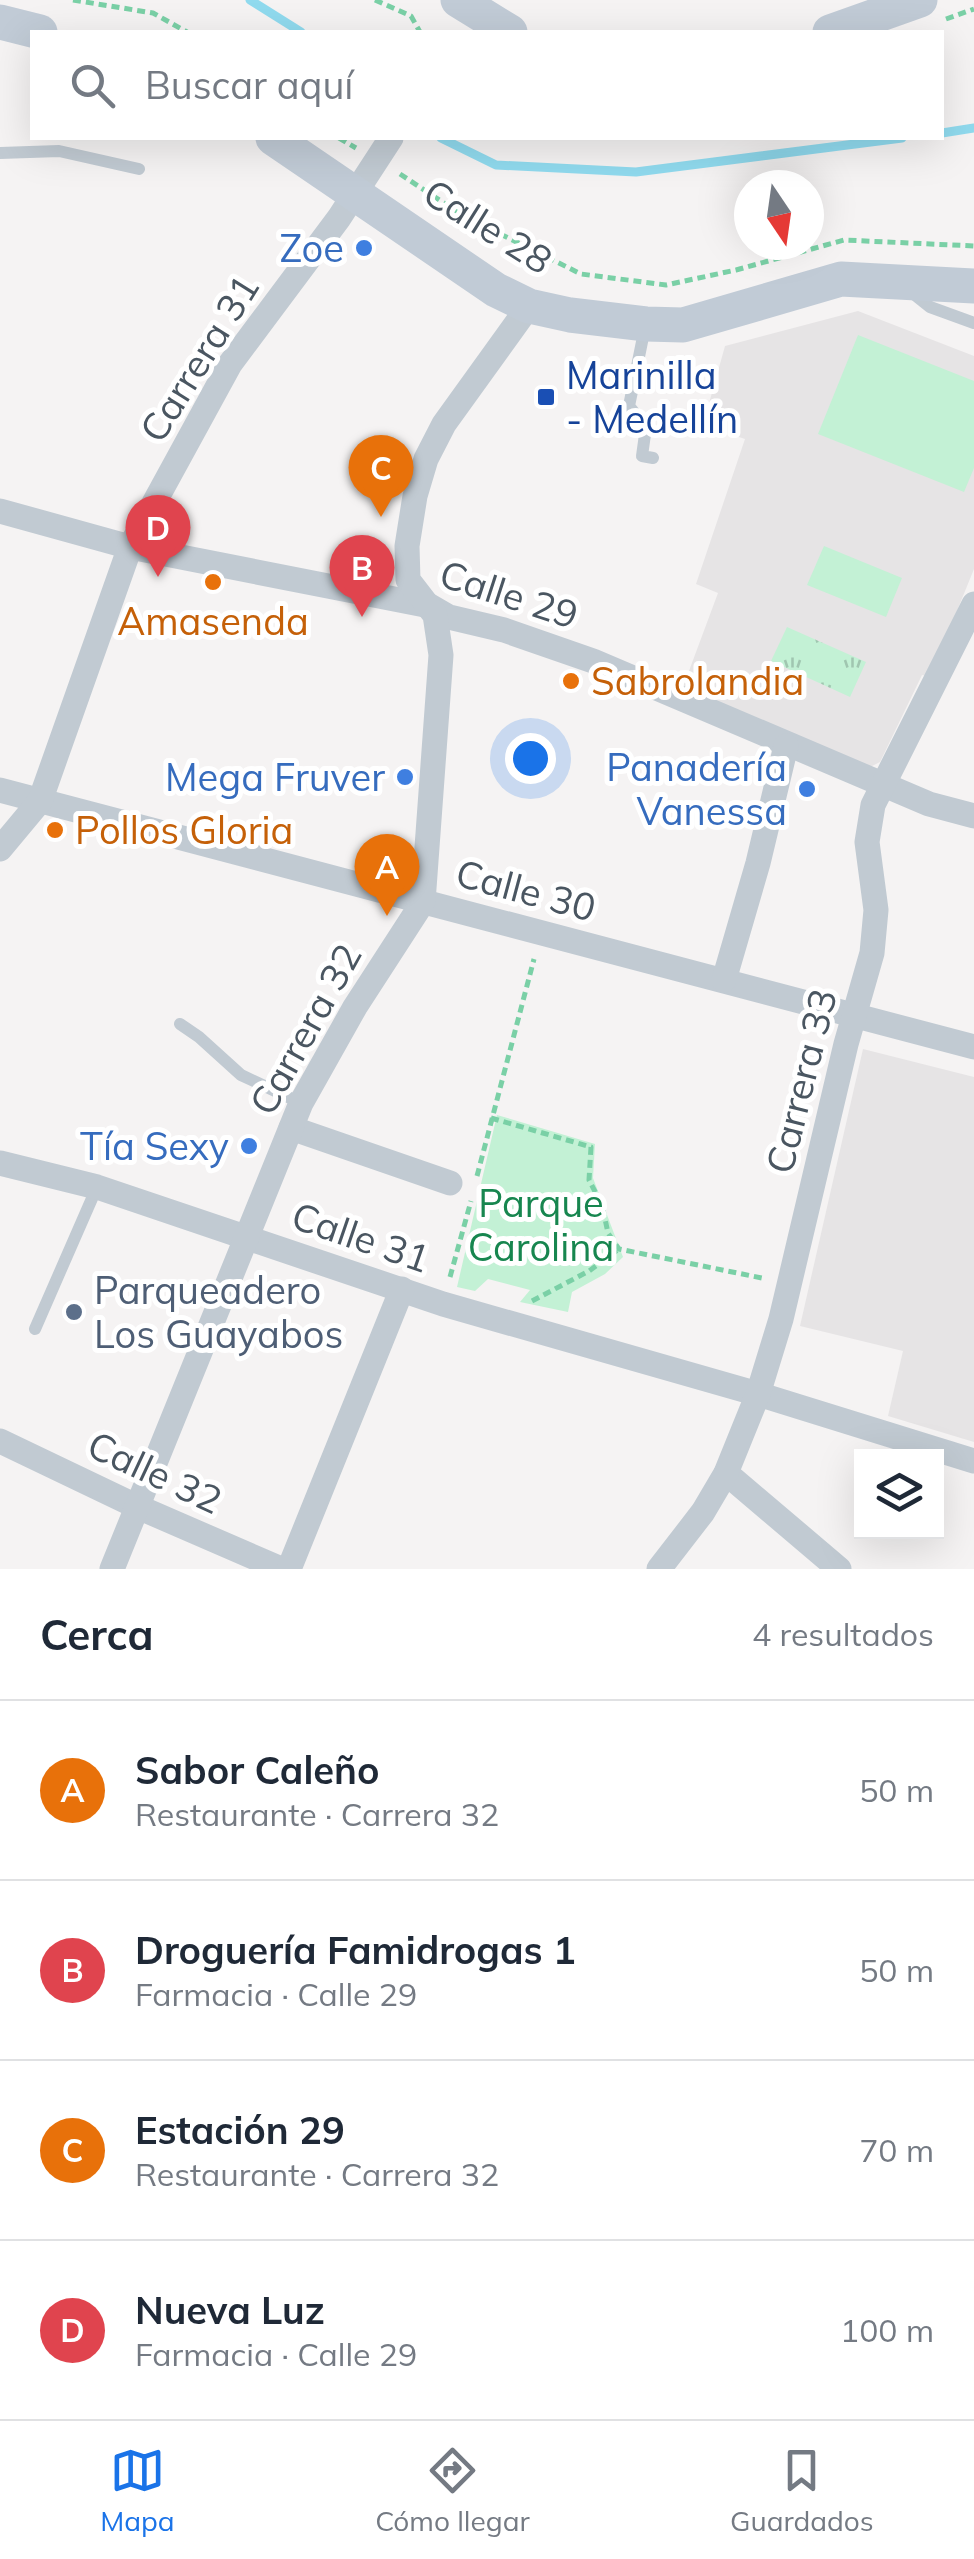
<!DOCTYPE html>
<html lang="es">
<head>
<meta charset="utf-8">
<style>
	:root { --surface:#fff; --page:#f6f6f7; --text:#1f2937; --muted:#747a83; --line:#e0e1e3; --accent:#1a73e8 }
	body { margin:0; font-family:Mulish,sans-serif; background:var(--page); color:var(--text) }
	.controls { position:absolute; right:30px; bottom:30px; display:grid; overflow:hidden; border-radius:0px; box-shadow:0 10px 40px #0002 }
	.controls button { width:90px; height:90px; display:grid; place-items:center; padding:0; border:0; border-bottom:2px solid var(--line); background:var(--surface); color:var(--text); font:50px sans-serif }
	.compass { position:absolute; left:734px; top:170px; width:90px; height:90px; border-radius:50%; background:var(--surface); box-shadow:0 10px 40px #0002; rotate:167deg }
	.you { position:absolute; left:530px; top:758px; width:35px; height:35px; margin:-25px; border:8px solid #fff; border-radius:50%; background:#1a73e8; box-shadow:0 0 0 15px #1a73e833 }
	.badge { display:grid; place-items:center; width:65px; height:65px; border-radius:50%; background:var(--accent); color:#fff; font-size:32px; font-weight:700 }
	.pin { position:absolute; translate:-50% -82px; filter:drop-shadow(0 2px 5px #0008) }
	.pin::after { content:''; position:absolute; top:52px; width:35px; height:30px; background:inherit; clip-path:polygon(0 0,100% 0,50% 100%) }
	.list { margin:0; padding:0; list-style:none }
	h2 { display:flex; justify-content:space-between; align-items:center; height:130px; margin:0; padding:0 40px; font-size:42px }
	h2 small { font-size:32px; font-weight:400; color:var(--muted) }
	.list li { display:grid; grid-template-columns:65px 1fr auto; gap:30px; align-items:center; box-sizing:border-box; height:180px; padding:0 40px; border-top:2px solid var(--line) }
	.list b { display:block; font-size:38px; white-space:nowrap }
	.list p { margin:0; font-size:32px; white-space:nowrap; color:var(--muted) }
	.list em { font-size:32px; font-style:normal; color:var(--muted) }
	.icon { flex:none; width:55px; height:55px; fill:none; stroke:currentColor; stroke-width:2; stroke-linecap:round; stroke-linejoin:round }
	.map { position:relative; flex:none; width:974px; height:1569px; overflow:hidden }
	.search { position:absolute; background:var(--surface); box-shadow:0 10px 40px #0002; left:30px; right:30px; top:30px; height:110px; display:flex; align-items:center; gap:25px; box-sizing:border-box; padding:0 35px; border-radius:0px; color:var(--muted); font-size:38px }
	.sheet { height:850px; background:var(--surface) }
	nav { display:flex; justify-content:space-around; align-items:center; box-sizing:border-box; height:140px; border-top:2px solid var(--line); background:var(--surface); font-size:28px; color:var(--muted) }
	nav a { display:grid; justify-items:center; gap:5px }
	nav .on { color:var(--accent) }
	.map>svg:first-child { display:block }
	.education { fill:#e6e4e5 }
	.grass { fill:url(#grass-tufts) }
	.park { fill:#c3f1d5 }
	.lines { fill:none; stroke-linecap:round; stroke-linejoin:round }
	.stream { stroke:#90daee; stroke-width:9 }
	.path { stroke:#7ad0a6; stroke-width:5; stroke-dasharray:8 5; stroke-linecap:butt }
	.lane { stroke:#c1cad2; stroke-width:12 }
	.street { stroke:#c1cad2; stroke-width:25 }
	.secondary { stroke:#c1cbd6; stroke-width:35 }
	.shop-dot { fill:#3f7fe0; stroke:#fff; stroke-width:4 }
	.transit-dot { fill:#1a4fb4; stroke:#fff; stroke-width:4 }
	.food-dot { fill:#e8710a; stroke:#fff; stroke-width:4 }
	.service-dot { fill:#5c6f8a; stroke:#fff; stroke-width:4 }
	.labels { text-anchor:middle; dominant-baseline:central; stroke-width:10; stroke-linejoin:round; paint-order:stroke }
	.street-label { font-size:38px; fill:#4a5661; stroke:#fff }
	.shop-label { font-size:38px; fill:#366cbe; stroke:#fff; text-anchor:end }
	.transit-label { font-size:38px; fill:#164399; stroke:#fff; text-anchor:start }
	.food-label { font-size:38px; fill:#c56008; stroke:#fff; text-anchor:start }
	.park-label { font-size:38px; fill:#17864f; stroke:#fff }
	.service-label { font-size:38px; fill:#4e5e75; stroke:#fff; text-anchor:start }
</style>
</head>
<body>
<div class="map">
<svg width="974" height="1569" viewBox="0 0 974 1569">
	<defs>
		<pattern id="grass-tufts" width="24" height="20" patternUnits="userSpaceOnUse" patternTransform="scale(2.5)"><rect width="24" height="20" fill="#c3f1d5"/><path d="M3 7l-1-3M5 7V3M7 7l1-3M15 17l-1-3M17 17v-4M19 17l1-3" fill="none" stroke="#a0c6b0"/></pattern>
	</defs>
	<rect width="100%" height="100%" fill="#f5f3f3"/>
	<g class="education">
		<path d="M 858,311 L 974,356 L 974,569 L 930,677 L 922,675 L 880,762 L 866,769 L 683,687 L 718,593 L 696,584 L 745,439 L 703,425 L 725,346 Z"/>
		<path d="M 863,1049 L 974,1077 L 974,1442 L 888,1416 L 903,1351 L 800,1326 Z"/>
	</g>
	<path class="grass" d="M 787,627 L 866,662 L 850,697 L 771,661 Z"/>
	<g class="park">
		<path d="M 858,335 L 974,381 L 974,468 L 964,492 L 818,434 Z"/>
		<path d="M 824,546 L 902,578 L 886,617 L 807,585 Z"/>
		<path d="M 497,1115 L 595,1144 L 593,1178 L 623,1257 L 605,1274 L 572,1292 L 568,1312 L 520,1302 L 530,1290 L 488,1279 L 475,1291 L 457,1287 Z"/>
	</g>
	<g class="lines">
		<g class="stream">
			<path d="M 250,0 L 301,32"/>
			<path d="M 942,133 L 974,128"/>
			<path d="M 441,138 L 496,165 L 636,172 L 902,138"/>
		</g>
		<g class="path">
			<path d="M 73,0 L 153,13 L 187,32"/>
			<path d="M 375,0 L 411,16 L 420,32"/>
			<path d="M 946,19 L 974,9"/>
			<path d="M 339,138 L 356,148"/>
			<path d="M 400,174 L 462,215 L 581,274 L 666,285 L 736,270 L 844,240 L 974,246"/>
			<path d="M 491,1118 L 591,1147 L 589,1180 L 602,1205 L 608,1233 L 619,1249 L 762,1278"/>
			<path d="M 477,1176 L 534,959"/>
			<path d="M 450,1277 L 471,1201"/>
			<path d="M 532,1301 L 589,1271 L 619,1249"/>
		</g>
		<g class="lane">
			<path d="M 0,153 L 59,151 L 139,169"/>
			<path d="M 910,291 L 930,307 L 974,323"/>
			<path d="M 645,327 L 629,406 L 646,427 L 642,456 L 653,458"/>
			<path d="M 180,1024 L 199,1037 L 241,1075 L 301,1103"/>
			<path d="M 35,1329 L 97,1187"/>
		</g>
		<g class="street">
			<path d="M 0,511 L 130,547 L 430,606 L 449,617 L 504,630 L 593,661 L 929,804 L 974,816"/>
			<path d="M 0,790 L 974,1047"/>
			<path d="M 0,849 L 40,801 L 130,547 L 230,364 L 339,218 L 391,138"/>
			<path d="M 724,980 L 758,863 L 786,746"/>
			<path d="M 291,1128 L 450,1183"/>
			<path d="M 0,1163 L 97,1187 L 443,1304 L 758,1394 L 974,1461"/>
			<path d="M 0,1441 L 138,1507 L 281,1569"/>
			<path d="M 726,1473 L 839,1569"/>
			<path d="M 112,1569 L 301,1103 L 355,1007 L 423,902 L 441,655 L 435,615 L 408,580 L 407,546 L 415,496 L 426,459 L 444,424 L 529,306"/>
			<path d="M 289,1569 L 402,1289"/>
			<path d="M 659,1569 L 703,1512 L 726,1473 L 758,1394 L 781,1319 L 846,1044 L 872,953 L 876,910 L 867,842 L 873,805 L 974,604"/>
		</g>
		<g class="secondary">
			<path d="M 458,0 L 510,32"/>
			<path d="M 0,22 L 40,32"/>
			<path d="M 830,32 L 920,0"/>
			<path d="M 273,138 L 496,290 L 529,306 L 570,315 L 646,324 L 683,325 L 841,279 L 974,286"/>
		</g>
	</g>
	<g class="shop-dot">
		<circle cx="364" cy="248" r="10"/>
		<circle cx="405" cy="777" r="10"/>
		<circle cx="807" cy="789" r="10"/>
		<circle cx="249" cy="1146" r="10"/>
	</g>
	<rect class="transit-dot" x="536" y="387" width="20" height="20" rx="5"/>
	<g class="food-dot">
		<circle cx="213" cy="582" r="10"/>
		<circle cx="571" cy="681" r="10"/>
		<circle cx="55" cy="830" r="10"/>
	</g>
	<circle class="service-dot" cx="74" cy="1312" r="10"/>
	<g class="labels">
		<g class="street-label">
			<text transform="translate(488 226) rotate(32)">Calle 28</text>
			<text transform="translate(199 358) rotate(-58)">Carrera 31</text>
			<text transform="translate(509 594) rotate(18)">Calle 29</text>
			<text transform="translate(526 890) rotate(15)">Calle 30</text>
			<text transform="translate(305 1029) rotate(-61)">Carrera 32</text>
			<text transform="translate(801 1081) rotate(-76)">Carrera 33</text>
			<text transform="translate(361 1237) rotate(19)">Calle 31</text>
			<text transform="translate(155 1472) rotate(25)">Calle 32</text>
		</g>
		<g class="shop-label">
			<text x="344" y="248">Zoe</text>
			<text x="787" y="767">Panadería<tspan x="787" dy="44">Vanessa</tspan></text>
			<text x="385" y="777">Mega Fruver</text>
			<text x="229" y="1146">Tía Sexy</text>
		</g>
		<g class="transit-label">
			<text x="566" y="375">Marinilla<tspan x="566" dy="44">- Medellín</tspan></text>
		</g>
		<g class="food-label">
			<text x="213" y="621" text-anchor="middle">Amasenda</text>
			<text x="591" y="681">Sabrolandia</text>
			<text x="75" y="830">Pollos Gloria</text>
		</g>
		<g class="park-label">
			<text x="541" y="1203">Parque<tspan x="541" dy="44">Carolina</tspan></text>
		</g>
		<g class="service-label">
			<text x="94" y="1290">Parqueadero<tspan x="94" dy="44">Los Guayabos</tspan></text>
		</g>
	</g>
</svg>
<div class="controls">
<button><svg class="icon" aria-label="layers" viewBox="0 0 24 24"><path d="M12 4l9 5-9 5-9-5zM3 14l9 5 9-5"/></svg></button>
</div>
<svg class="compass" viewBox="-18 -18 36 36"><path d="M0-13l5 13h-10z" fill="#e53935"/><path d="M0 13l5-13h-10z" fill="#747a83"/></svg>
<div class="you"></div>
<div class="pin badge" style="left:387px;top:916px;background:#e8710a">A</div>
<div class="pin badge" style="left:362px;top:617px;background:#e0444e">B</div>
<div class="pin badge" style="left:381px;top:517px;background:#e8710a">C</div>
<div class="pin badge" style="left:158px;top:577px;background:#e0444e">D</div>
<div class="search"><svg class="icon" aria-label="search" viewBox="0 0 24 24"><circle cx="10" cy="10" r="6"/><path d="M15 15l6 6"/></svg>Buscar aquí</div>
</div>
<section class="sheet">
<h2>Cerca<small>4 resultados</small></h2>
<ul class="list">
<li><span class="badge" style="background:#e8710a">A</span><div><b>Sabor Caleño</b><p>Restaurante · Carrera 32</p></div><em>50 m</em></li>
<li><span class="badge" style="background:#e0444e">B</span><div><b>Droguería Famidrogas 1</b><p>Farmacia · Calle 29</p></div><em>50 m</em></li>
<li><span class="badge" style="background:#e8710a">C</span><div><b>Estación 29</b><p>Restaurante · Carrera 32</p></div><em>70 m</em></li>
<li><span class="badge" style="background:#e0444e">D</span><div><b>Nueva Luz</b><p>Farmacia · Calle 29</p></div><em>100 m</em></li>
</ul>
</section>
<nav>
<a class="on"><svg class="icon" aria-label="map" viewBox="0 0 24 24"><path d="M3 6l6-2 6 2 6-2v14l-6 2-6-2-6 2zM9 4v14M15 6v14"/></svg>Mapa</a>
<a><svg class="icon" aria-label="directions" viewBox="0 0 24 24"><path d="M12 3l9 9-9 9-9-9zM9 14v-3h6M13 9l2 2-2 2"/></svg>Cómo llegar</a>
<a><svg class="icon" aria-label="saved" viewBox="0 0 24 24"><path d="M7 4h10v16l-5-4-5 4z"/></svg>Guardados</a>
</nav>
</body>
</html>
